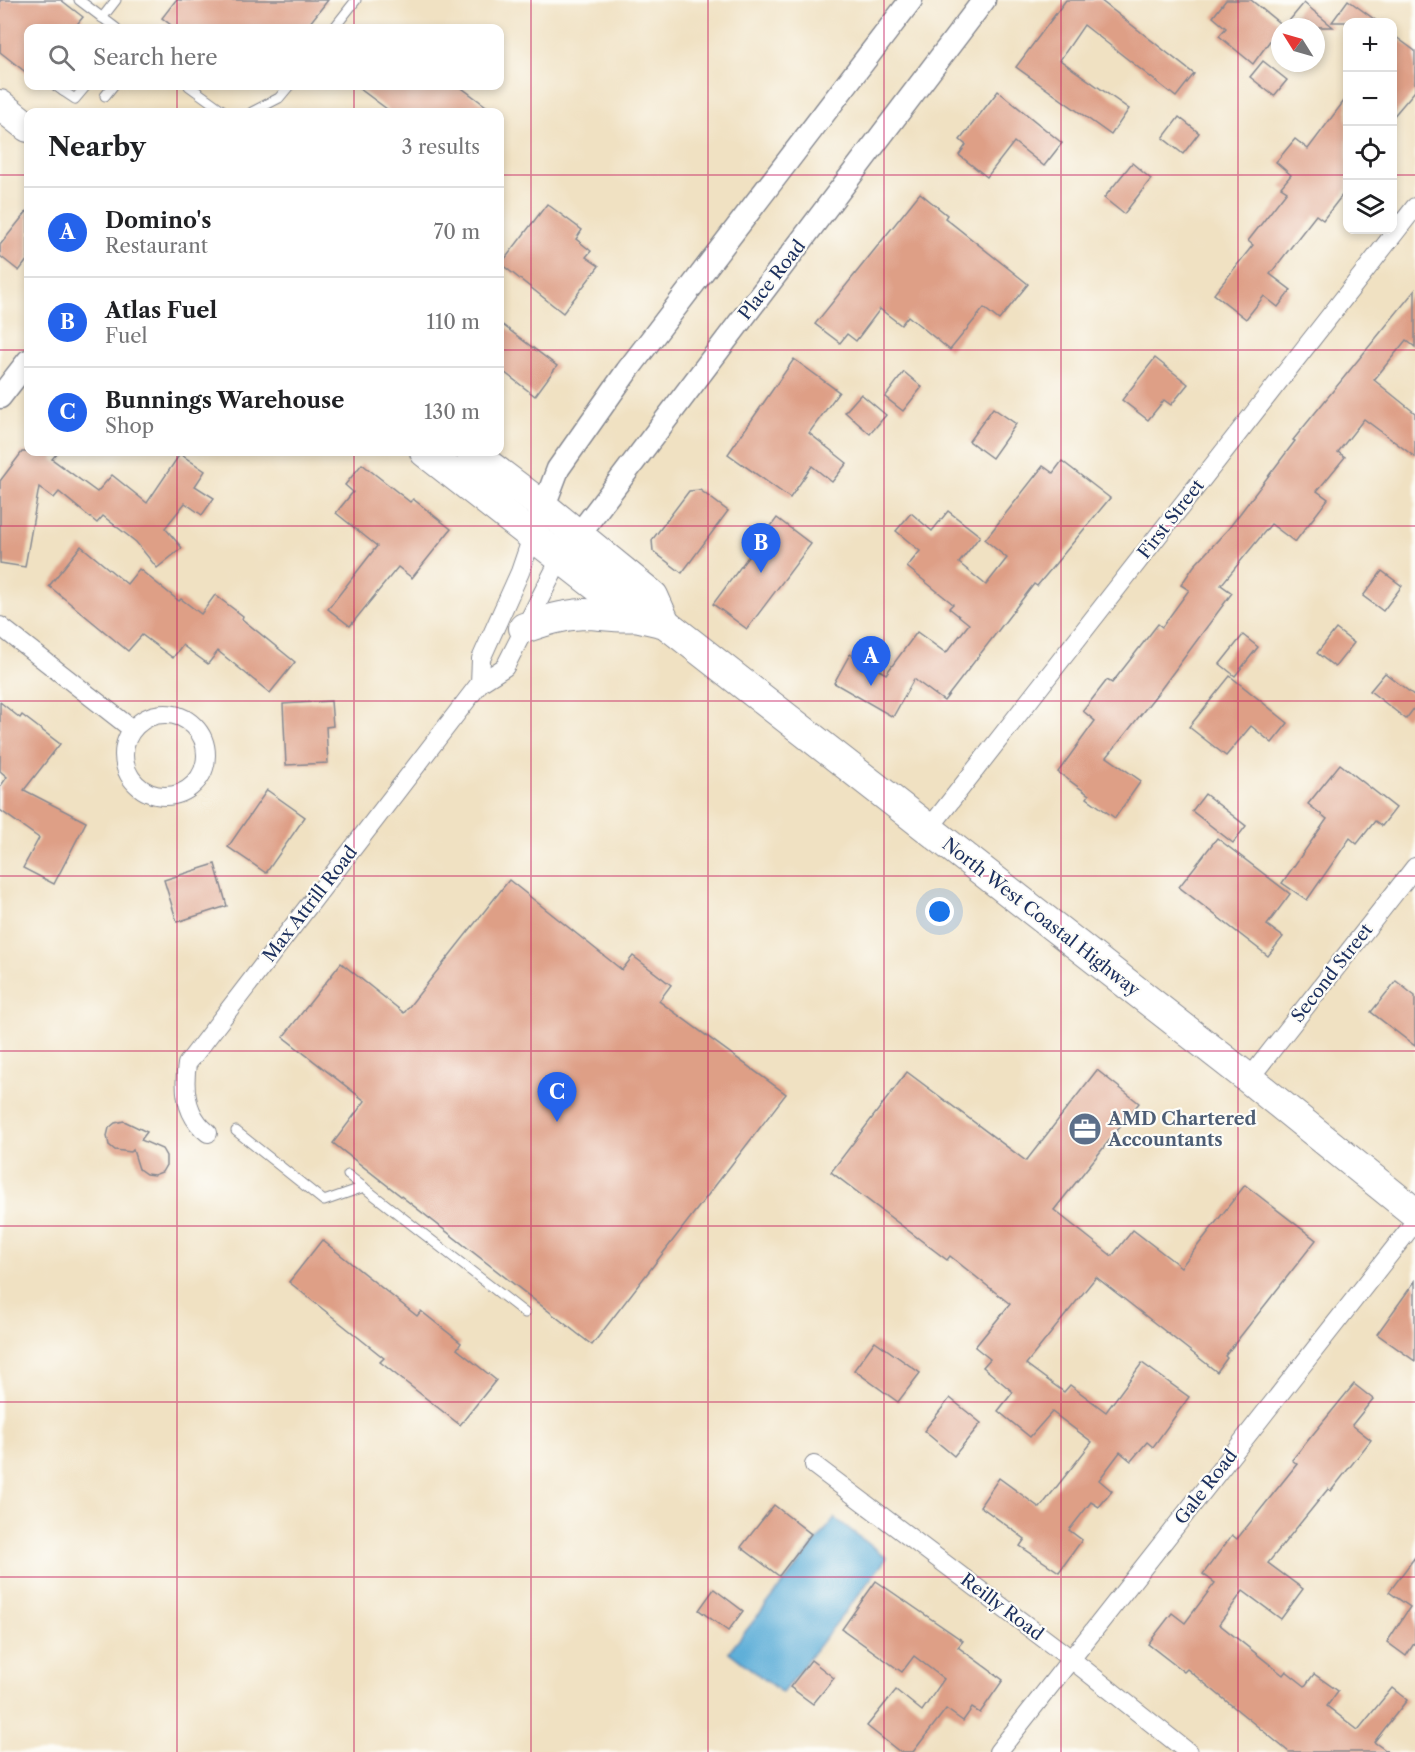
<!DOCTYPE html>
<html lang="en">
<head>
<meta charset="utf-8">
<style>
	:root { --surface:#fff; --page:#f6f6f6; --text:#202124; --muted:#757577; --line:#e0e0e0; --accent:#2563eb }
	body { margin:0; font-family:"Libre Caslon Text",serif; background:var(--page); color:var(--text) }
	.controls { position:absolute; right:18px; top:18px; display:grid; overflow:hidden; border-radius:12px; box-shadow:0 3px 9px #0003 }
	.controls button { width:54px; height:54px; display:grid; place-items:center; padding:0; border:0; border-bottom:2px solid var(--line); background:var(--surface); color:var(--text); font:30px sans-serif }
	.compass { position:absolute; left:1271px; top:18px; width:54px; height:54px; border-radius:50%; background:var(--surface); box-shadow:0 3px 9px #0003; rotate:307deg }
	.you { position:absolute; left:940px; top:912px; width:21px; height:21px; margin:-15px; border:4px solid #fff; border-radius:50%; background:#1a73e8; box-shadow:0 0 0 9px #1a73e833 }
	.badge { display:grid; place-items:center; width:39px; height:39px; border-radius:50%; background:var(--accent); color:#fff; font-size:20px; font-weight:700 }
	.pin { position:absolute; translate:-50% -50px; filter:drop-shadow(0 2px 3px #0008) }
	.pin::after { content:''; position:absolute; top:32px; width:21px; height:18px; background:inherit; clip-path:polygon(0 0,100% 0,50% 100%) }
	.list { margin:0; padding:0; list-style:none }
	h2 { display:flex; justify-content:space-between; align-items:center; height:78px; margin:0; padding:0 24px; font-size:26px }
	h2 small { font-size:20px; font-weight:400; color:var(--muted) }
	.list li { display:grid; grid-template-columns:39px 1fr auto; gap:18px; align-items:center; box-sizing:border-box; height:90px; padding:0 24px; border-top:2px solid var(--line) }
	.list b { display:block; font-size:22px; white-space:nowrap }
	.list p { margin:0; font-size:20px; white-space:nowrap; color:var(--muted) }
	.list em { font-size:20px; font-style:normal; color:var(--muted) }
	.icon { flex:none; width:33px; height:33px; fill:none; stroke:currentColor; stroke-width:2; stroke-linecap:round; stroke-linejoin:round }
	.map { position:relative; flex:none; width:1415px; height:1752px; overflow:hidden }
	.search { position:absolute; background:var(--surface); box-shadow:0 3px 9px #0003; left:24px; top:24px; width:480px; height:66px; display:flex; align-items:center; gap:15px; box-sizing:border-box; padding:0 21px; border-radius:12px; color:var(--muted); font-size:22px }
	.panel { position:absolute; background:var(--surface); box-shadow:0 3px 9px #0003; left:24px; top:108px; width:480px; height:348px; border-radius:12px }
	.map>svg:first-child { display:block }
	.water { fill:#5daed8; stroke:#3c6e9b; stroke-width:1.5 }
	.building { fill:#de9f86 }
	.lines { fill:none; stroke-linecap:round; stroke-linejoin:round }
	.service-casing { stroke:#868890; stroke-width:11 }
	.minor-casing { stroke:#868890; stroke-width:20 }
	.tertiary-casing { stroke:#868890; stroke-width:25 }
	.trunk-casing { stroke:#868890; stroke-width:32 }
	.service { stroke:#fff; stroke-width:9 }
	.minor { stroke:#fff; stroke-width:18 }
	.tertiary { stroke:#fff; stroke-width:22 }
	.trunk { stroke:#fff; stroke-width:30 }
	.grid { fill:none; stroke:#c2185b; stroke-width:1.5; stroke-opacity:0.55 }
	.labels { text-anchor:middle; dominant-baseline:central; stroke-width:4.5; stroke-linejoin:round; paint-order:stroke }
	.street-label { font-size:18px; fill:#1b2f5e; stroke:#fdfcf7 }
	.service-label { font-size:18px; font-weight:bold; fill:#4e5e75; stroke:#fdfcf7; text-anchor:start }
</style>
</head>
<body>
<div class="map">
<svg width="1415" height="1752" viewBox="0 0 1415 1752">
	<rect width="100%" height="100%" fill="#fdfcf7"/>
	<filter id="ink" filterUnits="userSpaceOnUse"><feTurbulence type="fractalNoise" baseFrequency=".0167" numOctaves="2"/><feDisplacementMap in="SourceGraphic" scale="12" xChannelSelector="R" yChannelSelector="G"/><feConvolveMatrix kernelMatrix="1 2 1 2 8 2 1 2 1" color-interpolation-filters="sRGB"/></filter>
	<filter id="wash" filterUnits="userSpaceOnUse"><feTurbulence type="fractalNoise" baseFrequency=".008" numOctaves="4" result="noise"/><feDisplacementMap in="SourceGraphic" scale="24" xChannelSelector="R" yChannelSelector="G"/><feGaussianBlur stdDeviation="1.35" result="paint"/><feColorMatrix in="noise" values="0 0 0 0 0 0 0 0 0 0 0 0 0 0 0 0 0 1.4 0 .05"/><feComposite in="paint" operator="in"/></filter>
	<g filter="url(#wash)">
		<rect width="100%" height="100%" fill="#f0e1c2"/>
		<path class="water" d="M 835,1518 L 887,1558 L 782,1693 L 729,1652 Z"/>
		<g id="blocks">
			<g class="building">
				<path d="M 0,0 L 61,0 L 83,17 L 74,28 L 28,28 L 28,74 L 0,52 Z"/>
				<path d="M 176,0 L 328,0 L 306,28 L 175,28 L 162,18 Z"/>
				<path d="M 1066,0 L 1100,0 L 1194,74 L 1176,97 L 1084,25 L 1060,60 L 1129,109 L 1111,135 L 1016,67 Z"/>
				<path d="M 1226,0 L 1251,0 L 1283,26 L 1280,27 L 1253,64 L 1219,36 L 1226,28 L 1213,17 Z"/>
				<path d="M 1348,0 L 1378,22 L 1332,22 Z"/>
				<path d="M 1304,3 L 1333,27 L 1284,27 Z"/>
				<path d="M 1392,34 L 1415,51 L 1415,91 L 1392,118 Z"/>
				<path d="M 1263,61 L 1287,80 L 1274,96 L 1250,77 Z"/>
				<path d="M 356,86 L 459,86 L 494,112 L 391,112 Z"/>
				<path d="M 998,91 L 1062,143 L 1044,166 L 1014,142 L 987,177 L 959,155 L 966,145 L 960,140 Z"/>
				<path d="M 1347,97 L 1347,189 L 1323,220 L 1316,215 L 1270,274 L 1291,290 L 1278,307 L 1264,296 L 1246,319 L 1214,294 L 1253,245 L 1248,241 L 1287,191 L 1281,187 L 1291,175 L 1276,162 L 1295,139 L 1308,149 Z"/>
				<path d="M 1179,117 L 1199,133 L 1183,154 L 1163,138 Z"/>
				<path d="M 1132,163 L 1151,179 L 1124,214 L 1104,198 Z"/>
				<path d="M 920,193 L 947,215 L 945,218 L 1028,284 L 999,320 L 984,308 L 950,350 L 908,316 L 901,325 L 880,309 L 856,341 L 847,334 L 840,343 L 815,324 Z"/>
				<path d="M 547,204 L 582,230 L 576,239 L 591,251 L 586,257 L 599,266 L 563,313 L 501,264 Z"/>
				<path d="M 28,210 L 28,259 L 19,271 L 0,256 L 0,245 Z"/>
				<path d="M 1415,290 L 1415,347 L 1406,340 L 1374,380 L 1415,413 L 1415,457 L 1364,419 L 1338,452 L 1345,457 L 1317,491 L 1328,499 L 1295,542 L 1271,524 L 1221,585 L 1232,593 L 1161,689 L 1107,757 L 1141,781 L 1115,818 L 1087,798 L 1089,795 L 1058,772 L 1095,721 L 1083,711 L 1107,680 L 1112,683 L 1158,624 L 1162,627 L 1189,590 L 1181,585 L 1194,566 L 1229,528 L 1295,441 L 1293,440 Z"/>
				<path d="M 500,323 L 557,366 L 535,396 L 500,369 Z"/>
				<path d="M 1155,358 L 1188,384 L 1171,405 L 1164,400 L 1148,420 L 1122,400 Z"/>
				<path d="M 794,359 L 839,392 L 809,433 L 847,463 L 832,482 L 812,466 L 790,498 L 728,454 Z"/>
				<path d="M 904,372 L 922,387 L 903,411 L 885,397 Z"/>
				<path d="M 861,394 L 886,415 L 870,434 L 845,412 Z"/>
				<path d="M 993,408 L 1016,424 L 992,458 L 969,441 Z"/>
				<path d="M 22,452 L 58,452 L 52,459 L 97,492 L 112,475 L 147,503 L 180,454 L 205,471 L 195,486 L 214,498 L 202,515 L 185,503 L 165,528 L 182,548 L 157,568 L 136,542 L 103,516 L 97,523 L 59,492 L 54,498 L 39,487 L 25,567 L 0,563 L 0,481 Z"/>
				<path d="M 1062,461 L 1110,498 L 1037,586 L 1034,584 L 944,701 L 914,679 L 893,717 L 834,683 L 850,654 L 886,674 L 917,632 L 946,653 L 969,624 L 949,608 L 953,604 L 907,567 L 920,551 L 896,531 L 911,513 L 932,531 L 948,511 L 980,536 L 959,563 L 986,585 L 1007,558 L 985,540 L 1043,466 L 1053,473 Z"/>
				<path d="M 362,464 L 410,502 L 413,499 L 451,529 L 412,578 L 398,567 L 350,626 L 328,609 L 377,546 L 336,513 L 353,492 L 345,485 Z"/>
				<path d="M 700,490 L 728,511 L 682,573 L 653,551 L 652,540 L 689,491 Z"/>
				<path d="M 777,518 L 811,544 L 747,629 L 713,604 Z"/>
				<path d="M 81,546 L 127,584 L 139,569 L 179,601 L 181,599 L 201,614 L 215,595 L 243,616 L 242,619 L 295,662 L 270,693 L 218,651 L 208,664 L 182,645 L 173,658 L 142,635 L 128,651 L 49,586 Z"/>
				<path d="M 1382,571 L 1402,586 L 1383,611 L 1363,596 Z"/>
				<path d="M 1336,629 L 1354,643 L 1335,667 L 1317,653 Z"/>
				<path d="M 1243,635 L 1258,647 L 1235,676 L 1220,664 Z"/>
				<path d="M 1385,673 L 1415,696 L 1415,707 L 1406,719 L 1370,691 Z"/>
				<path d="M 1230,676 L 1288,723 L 1272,743 L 1251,726 L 1226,756 L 1189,727 Z"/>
				<path d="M 331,701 L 333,726 L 326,727 L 328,763 L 286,765 L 283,704 Z"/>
				<path d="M 0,702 L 20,718 L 22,715 L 60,744 L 24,790 L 86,822 L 54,884 L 23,868 L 39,838 L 0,810 L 0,787 L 7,777 L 0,771 Z"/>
				<path d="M 1340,764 L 1396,808 L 1382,826 L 1375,821 L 1357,844 L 1350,838 L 1307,900 L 1282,883 L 1327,819 L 1308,804 Z"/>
				<path d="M 267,790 L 305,817 L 266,873 L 228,847 Z"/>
				<path d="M 1205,794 L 1246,826 L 1233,843 L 1192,811 Z"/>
				<path d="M 1217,838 L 1290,894 L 1267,925 L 1283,937 L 1268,956 L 1179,887 Z"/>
				<path d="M 215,864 L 227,906 L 177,922 L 164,880 Z"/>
				<path d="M 509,880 L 622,970 L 633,956 L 671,985 L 659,1001 L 786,1094 L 592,1345 L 333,1143 L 365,1101 L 283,1037 L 341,963 L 404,1013 Z"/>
				<path d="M 1396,981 L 1415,996 L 1415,1046 L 1371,1012 Z"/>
				<path d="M 1097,1070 L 1139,1103 L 1054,1210 L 1112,1256 L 1133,1230 L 1181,1267 L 1245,1185 L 1316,1240 L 1225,1356 L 1227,1358 L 1217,1372 L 1096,1277 L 1026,1364 L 1064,1392 L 1070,1385 L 1106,1412 L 1142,1363 L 1189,1397 L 1153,1447 L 1147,1442 L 1131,1461 L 1120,1452 L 1099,1480 L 1112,1491 L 1099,1507 L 1091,1502 L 1069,1530 L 1082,1540 L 1059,1572 L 1020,1546 L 1025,1539 L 980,1506 L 999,1478 L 1040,1508 L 1092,1442 L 1052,1412 L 1030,1437 L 998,1411 L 1013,1392 L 983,1367 L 990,1359 L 975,1347 L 1010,1304 L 950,1256 L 947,1260 L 831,1172 L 907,1072 L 1026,1161 Z"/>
				<path d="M 124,1121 L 147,1132 L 141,1140 L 162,1149 L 166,1156 L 166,1165 L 162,1172 L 154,1175 L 146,1174 L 139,1169 L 133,1150 L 131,1152 L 115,1150 L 109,1145 L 107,1136 L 109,1128 L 115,1123 Z"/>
				<path d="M 322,1240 L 417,1316 L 421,1311 L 461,1343 L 457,1349 L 496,1380 L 460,1425 L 380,1362 L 384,1358 L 289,1282 Z"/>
				<path d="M 1415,1281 L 1415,1361 L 1377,1334 Z"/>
				<path d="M 875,1341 L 920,1373 L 898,1402 L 854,1370 Z"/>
				<path d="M 1354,1384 L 1373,1399 L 1352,1425 L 1371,1440 L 1331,1491 L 1328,1489 L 1268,1563 L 1303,1589 L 1281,1619 L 1243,1591 L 1219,1624 L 1283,1675 L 1286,1671 L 1305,1686 L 1314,1674 L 1338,1691 L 1327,1706 L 1358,1730 L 1392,1688 L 1407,1700 L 1374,1742 L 1388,1752 L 1289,1752 L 1187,1669 L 1184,1672 L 1148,1644 L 1172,1613 L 1185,1623 L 1215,1583 L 1203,1574 L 1232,1535 L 1237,1539 L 1297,1464 L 1292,1460 Z"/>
				<path d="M 950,1398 L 981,1423 L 954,1456 L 924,1431 Z"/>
				<path d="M 774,1505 L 811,1534 L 779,1576 L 741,1547 Z"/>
				<path d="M 1415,1557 L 1415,1642 L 1406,1656 L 1387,1642 L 1410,1607 L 1389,1592 Z"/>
				<path d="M 876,1581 L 963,1641 L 958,1647 L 1003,1680 L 980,1713 L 972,1708 L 963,1721 L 946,1709 L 913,1752 L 900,1752 L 867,1726 L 896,1690 L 922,1711 L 944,1679 L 914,1656 L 902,1672 L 842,1629 Z"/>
				<path d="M 714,1589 L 743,1611 L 728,1631 L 699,1610 Z"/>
				<path d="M 811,1660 L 834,1678 L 813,1704 L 790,1687 Z"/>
			</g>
		</g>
	</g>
	<g filter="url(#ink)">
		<use href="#blocks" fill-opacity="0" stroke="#868890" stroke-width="1.5"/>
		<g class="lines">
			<defs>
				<g id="service">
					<path d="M 79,0 L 116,28"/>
					<path d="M 102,18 L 116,0"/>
					<path d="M 334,28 L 356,0"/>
					<path d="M 56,86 L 63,91 L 68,86"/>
					<path d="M 189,86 L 225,112"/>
					<path d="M 63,91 L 75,99 L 86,86"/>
					<path d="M 105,96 L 113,86"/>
					<path d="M 252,112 L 279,98 L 289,86"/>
					<path d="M 236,1131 L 324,1201 L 364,1187"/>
					<path d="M 348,1175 L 525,1313"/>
				</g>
				<g id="minor">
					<path d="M 0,626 L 132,729"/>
					<path d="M 480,683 L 481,659 L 520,572 L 532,537"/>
					<circle cx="165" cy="755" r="41"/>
					<path d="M 928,830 L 1415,207"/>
					<path d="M 1249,1079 L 1415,867"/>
					<path d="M 208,1133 C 186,1116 183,1090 187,1064 L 480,683 L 505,667 L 560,559"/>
					<path d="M 814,1465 L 1071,1659 L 1188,1752"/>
					<path d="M 998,1752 L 1415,1222"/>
				</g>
				<g id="tertiary">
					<path d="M 0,397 L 28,361"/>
					<path d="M 539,519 L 558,469 L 627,371 L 911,0"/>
					<path d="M 570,546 L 984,0"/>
				</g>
				<g id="trunk">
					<path d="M 0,105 L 28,127"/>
					<path d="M 425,452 L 635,616 L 665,623 L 1249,1079 L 1415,1213"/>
					<path d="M 471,452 L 544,507 L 653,596 L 665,623"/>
					<path d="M 524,628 C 544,621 562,615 584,614 C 601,614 618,618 635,616"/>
				</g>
			</defs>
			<use href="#service" class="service-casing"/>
			<use href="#minor" class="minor-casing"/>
			<use href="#tertiary" class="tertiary-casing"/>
			<use href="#trunk" class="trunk-casing"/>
			<use href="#service" class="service"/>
			<use href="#minor" class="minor"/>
			<use href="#tertiary" class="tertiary"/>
			<use href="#trunk" class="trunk"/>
		</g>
	</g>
	<path class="grid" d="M 177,0 L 177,28M 354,0 L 354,28M 531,0 L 531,1752M 708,0 L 708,1752M 884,0 L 884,1752M 1061,0 L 1061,1752M 1238,0 L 1238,1752M 177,86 L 177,112M 354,86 L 354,112M 0,175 L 28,175M 500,175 L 1348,175M 1392,175 L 1415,175M 0,350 L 28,350M 500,350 L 1415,350M 177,452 L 177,1752M 354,452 L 354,1752M 0,526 L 1415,526M 0,701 L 1415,701M 0,876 L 1415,876M 0,1051 L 1415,1051M 0,1226 L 1415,1226M 0,1402 L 1415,1402M 0,1577 L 1415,1577"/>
	<defs>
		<symbol id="office-disc" viewBox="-11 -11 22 22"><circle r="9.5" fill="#5c6f8a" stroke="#fdfcf7"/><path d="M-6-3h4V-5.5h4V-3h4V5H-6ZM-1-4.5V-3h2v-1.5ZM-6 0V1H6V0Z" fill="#fff"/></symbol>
	</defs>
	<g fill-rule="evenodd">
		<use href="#office-disc" x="1066" y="1110" width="38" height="38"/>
	</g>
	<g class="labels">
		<g class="street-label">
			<text transform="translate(772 280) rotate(-52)">Place Road</text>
			<text transform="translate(1171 519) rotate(-52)">First Street</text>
			<text transform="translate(310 904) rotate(-52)">Max Attrill Road</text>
			<text transform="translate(1041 917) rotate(38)">North West Coastal Highway</text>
			<text transform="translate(1332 973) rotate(-52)">Second Street</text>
			<text transform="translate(1206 1487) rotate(-52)">Gale Road</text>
			<text transform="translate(1002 1607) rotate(37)">Reilly Road</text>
		</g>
		<g class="service-label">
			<text x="1108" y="1119">AMD Chartered<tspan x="1108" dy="21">Accountants</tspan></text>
		</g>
	</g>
</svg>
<div class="controls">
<button>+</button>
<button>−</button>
<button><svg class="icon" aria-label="locate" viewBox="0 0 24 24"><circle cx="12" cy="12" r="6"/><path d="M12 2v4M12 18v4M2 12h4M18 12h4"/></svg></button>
<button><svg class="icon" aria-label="layers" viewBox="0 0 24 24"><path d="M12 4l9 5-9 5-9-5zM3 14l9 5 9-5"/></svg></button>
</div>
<svg class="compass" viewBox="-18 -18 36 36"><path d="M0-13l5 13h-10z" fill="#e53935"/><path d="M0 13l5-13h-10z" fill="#757577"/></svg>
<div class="you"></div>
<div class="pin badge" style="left:871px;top:686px">A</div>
<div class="pin badge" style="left:761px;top:573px">B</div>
<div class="pin badge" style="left:557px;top:1122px">C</div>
<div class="search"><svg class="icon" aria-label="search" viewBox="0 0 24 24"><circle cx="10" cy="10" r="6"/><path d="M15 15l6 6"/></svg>Search here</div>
<section class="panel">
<h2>Nearby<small>3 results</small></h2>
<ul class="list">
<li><span class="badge">A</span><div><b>Domino's</b><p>Restaurant</p></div><em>70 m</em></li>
<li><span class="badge">B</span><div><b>Atlas Fuel</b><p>Fuel</p></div><em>110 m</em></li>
<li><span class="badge">C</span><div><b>Bunnings Warehouse</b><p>Shop</p></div><em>130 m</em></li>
</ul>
</section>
</div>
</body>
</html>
